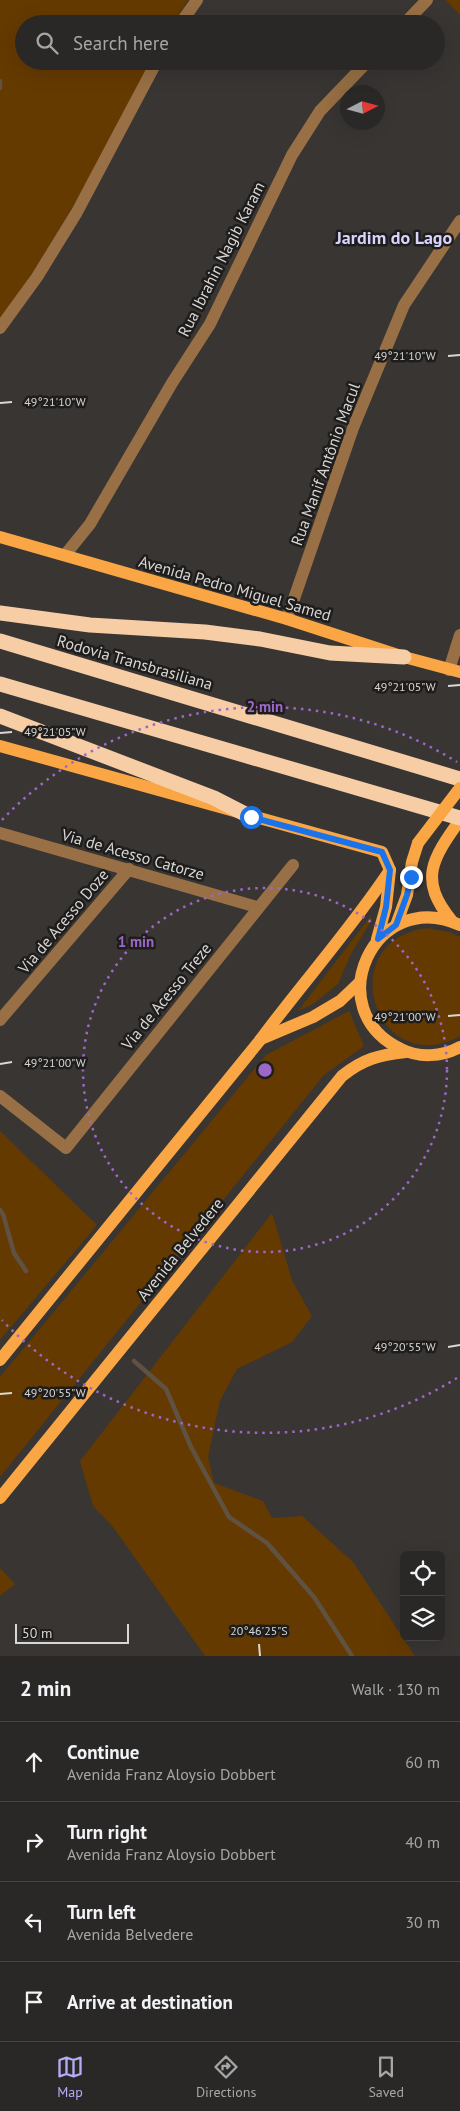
<!DOCTYPE html>
<html lang="en">
<head>
<meta charset="utf-8">
<style>
	:root { --surface:#2a2826; --page:#363432; --text:#f1f3f6; --muted:#a5a6a7; --line:#464443; --accent:#b5acf8 }
	body { margin:0; font-family:"PT Sans",sans-serif; background:var(--page); color:var(--text) }
	.controls { position:absolute; right:15px; bottom:15px; display:grid; overflow:hidden; border-radius:8px; box-shadow:0 5px 20px #0002 }
	.controls button { width:45px; height:45px; display:grid; place-items:center; padding:0; border:0; border-bottom:1px solid var(--line); background:var(--surface); color:var(--text); font:25px sans-serif }
	.compass { position:absolute; left:340px; top:85px; width:45px; height:45px; border-radius:50%; background:var(--surface); box-shadow:0 5px 20px #0002; rotate:84deg }
	.scale { position:absolute; left:15px; bottom:12px; width:114px; box-sizing:border-box; padding-left:5px; border:2px solid #d8d7d5; border-top:0; font-size:14px; line-height:18px; white-space:nowrap; color:#d8d7d5; -webkit-text-stroke:4px #1e1d1c; paint-order:stroke }
	.stop { position:absolute; width:15px; height:15px; margin:-11px; border:4px solid #1a73e8; border-radius:50%; background:#fff }
	.stop.end { background:#1a73e8; border-color:#fff; box-shadow:0 1px 5px #0008 }
	.list { margin:0; padding:0; list-style:none }
	h2 { display:flex; justify-content:space-between; align-items:center; height:65px; margin:0; padding:0 20px; font-size:21px }
	h2 small { font-size:16px; font-weight:400; color:var(--muted) }
	.list li { display:grid; grid-template-columns:32px 1fr auto; gap:15px; align-items:center; box-sizing:border-box; height:80px; padding:0 20px; border-top:1px solid var(--line) }
	.list b { display:block; font-size:19px; white-space:nowrap }
	.list p { margin:0; font-size:16px; white-space:nowrap; color:var(--muted) }
	.list em { font-size:16px; font-style:normal; color:var(--muted) }
	.icon { flex:none; width:28px; height:28px; fill:none; stroke:currentColor; stroke-width:2; stroke-linecap:round; stroke-linejoin:round }
	.map { position:relative; flex:none; width:460px; height:1656px; overflow:hidden }
	.search { position:absolute; background:var(--surface); box-shadow:0 5px 20px #0002; left:15px; right:15px; top:15px; height:55px; display:flex; align-items:center; gap:12px; box-sizing:border-box; padding:0 18px; border-radius:28px; color:var(--muted); font-size:19px }
	.sheet { height:385px; background:var(--surface) }
	nav { display:flex; justify-content:space-around; align-items:center; box-sizing:border-box; height:70px; border-top:1px solid var(--line); background:var(--surface); font-size:14px; color:var(--muted) }
	nav a { display:grid; justify-items:center; gap:2px }
	nav .on { color:var(--accent) }
	.map>svg:first-child { display:block }
	.green { fill:#653a00 }
	.lines { fill:none; stroke-linecap:round; stroke-linejoin:round }
	.stream { stroke:#605243; stroke-width:4.5 }
	.minor { stroke:#997045; stroke-width:12 }
	.major { stroke:#fba645; stroke-width:12 }
	.highway { stroke:#f6cda5; stroke-width:15 }
	.major-bridge { stroke:#fba645; stroke-width:12 }
	.route { stroke:#1a73e8; stroke-width:6 }
	.ticks { fill:none; stroke:#d8d7d5; stroke-width:2 }
	.ring { fill:none; stroke:#9c68c7; stroke-width:2.5; stroke-dasharray:2.5 5 }
	.labels { text-anchor:middle; dominant-baseline:central; stroke-width:5; stroke-linejoin:round; paint-order:stroke }
	.street-label { font-size:16px; fill:#d8d7d5; stroke:#1e1d1c }
	.neighbourhood-label { font-size:18px; font-weight:bold; fill:#d7d3fe; stroke:#1e1d1c }
	.ticks-label { font-size:12px; text-anchor:middle; fill:#d8d7d5; stroke:#1e1d1c; stroke-width:5; stroke-linejoin:round; paint-order:stroke }
	.centre { fill:#9c68c7; stroke:#1e1d1c; stroke-width:2.5 }
	.ring-label { font-size:15px; text-anchor:middle; font-weight:bold; fill:#9c68c7; stroke:#1e1d1c; stroke-width:5; stroke-linejoin:round; paint-order:stroke }
</style>
</head>
<body>
<div class="map">
<svg width="460" height="1656" viewBox="0 0 460 1656">
	<rect width="100%" height="100%" fill="#383533"/>
	<g class="green">
		<path d="M 0,0 L 188,0 L 173,24 L 24,24 L 24,61 L 151,61 C 104,150 60,238 0,319 Z"/>
		<path d="M 446,0 L 460,0 L 460,15 Z"/>
		<path d="M 370,917 L 372,919 L 351,954 L 338,984 L 313,1004 L 298,1011 Z"/>
		<path d="M 427,928 L 449,932 L 460,937 L 460,1036 C 376,1082 330,941 427,928 Z"/>
		<path d="M 349,1011 L 364,1046 L 324,1075 L 0,1477 L 0,1377 L 266,1055 Z"/>
		<path d="M 0,1131 L 97,1225 L 0,1340 Z"/>
		<path d="M 272,1213 L 292,1280 L 312,1316 L 292,1342 L 237,1369 L 220,1401 L 208,1457 L 214,1483 L 263,1501 L 272,1518 L 302,1516 L 353,1562 L 415,1656 L 205,1656 L 113,1527 L 93,1506 L 80,1461 Z"/>
		<path d="M 0,1568 L 15,1584 L 0,1596 Z"/>
	</g>
	<g class="lines">
		<g class="stream">
			<path d="M 0,81 L 0,88"/>
			<path d="M 0,1210 L 3,1214 L 14,1253 L 26,1271"/>
			<path d="M 134,1361 L 166,1389 L 191,1447 L 229,1517 L 267,1543 L 314,1597 L 352,1656"/>
		</g>
		<g class="minor">
			<path d="M 180,24 L 197,0"/>
			<path d="M 404,24 L 427,0"/>
			<path d="M 0,328 L 37,277 L 77,212 L 157,61"/>
			<path d="M 65,555 L 90,524 L 172,383 L 210,324 L 292,155 L 320,111 L 368,61"/>
			<path d="M 287,619 L 353,428 L 404,305 L 460,221"/>
			<path d="M 449,670 L 460,635"/>
			<path d="M 0,833 L 257,907"/>
			<path d="M 0,1020 L 129,869"/>
			<path d="M 0,1096 L 66,1148 L 293,865"/>
		</g>
		<g class="major">
			<path d="M 0,537 L 287,619 L 404,657 L 460,672"/>
			<path d="M 0,746 L 382,852 L 390,870 L 386,907 L 377,939"/>
			<path d="M 452,921 C 418,880 432,859 460,820"/>
			<path d="M 396,925 L 407,895 L 412,862 L 418,843"/>
			<path d="M 460,925 C 374,886 318,1010 401,1049 C 419,1058 442,1057 460,1047"/>
			<path d="M 261,1039 L 313,1017 L 340,1001 L 360,982"/>
			<path d="M 0,1360 L 261,1039 C 303,982 351,929 390,870"/>
			<path d="M 0,1498 L 342,1076 C 363,1059 379,1055 406,1052"/>
		</g>
		<g class="highway">
			<path d="M 0,613 L 90,625 L 205,632 L 260,639 L 330,653 L 404,657"/>
			<path d="M 0,641 L 460,779"/>
			<path d="M 0,684 L 460,818"/>
			<path d="M 0,716 L 214,798 L 251,817"/>
		</g>
		<path class="major-bridge" d="M 418,843 L 460,788"/>
	</g>
	<g class="lines">
		<path class="route" d="M 251,817 L 382,852 L 390,870 L 386,907 L 378,939 L 396,925 L 407,895 L 411,877"/>
	</g>
	<path class="ticks" d="M 448,356 L 460,355M 0,403 L 12,402M 448,686 L 460,685M 0,733 L 12,732M 448,1016 L 460,1015M 0,1064 L 12,1062M 448,1347 L 460,1345M 0,1394 L 12,1393M 259,1644 L 260,1656"/>
	<g class="ring">
		<circle cx="265" cy="1070" r="182"/>
		<path d="M457 1378A363 363 0 0 1 2 1320M2 820A363 363 0 0 1 457 762"/>
	</g>
	<g class="labels">
		<g class="street-label">
			<text transform="translate(221 259) rotate(-63)">Rua Ibrahin Nagib Karam</text>
			<text transform="translate(325 464) rotate(-70)">Rua Manif Antônio Macul</text>
			<text transform="translate(235 588) rotate(16)">Avenida Pedro Miguel Samed</text>
			<text transform="translate(135 662) rotate(16)">Rodovia Transbrasiliana</text>
			<text transform="translate(133 854) rotate(16)">Via de Acesso Catorze</text>
			<text transform="translate(63 921) rotate(-50)">Via de Acesso Doze</text>
			<text transform="translate(166 996) rotate(-51)">Via de Acesso Treze</text>
			<text transform="translate(180 1249) rotate(-51)">Avenida Belvedere</text>
		</g>
		<g class="neighbourhood-label">
			<text x="394" y="237">Jardim do Lago</text>
		</g>
	</g>
	<g class="ticks-label">
		<text x="405" y="360">49°21'10"W</text>
		<text x="55" y="406">49°21'10"W</text>
		<text x="405" y="691">49°21'05"W</text>
		<text x="55" y="736">49°21'05"W</text>
		<text x="405" y="1021">49°21'00"W</text>
		<text x="55" y="1067">49°21'00"W</text>
		<text x="405" y="1351">49°20'55"W</text>
		<text x="55" y="1397">49°20'55"W</text>
		<text x="259" y="1635">20°46'25"S</text>
	</g>
	<circle cx="265" cy="1070" r="8" class="centre"/>
	<g class="ring-label">
		<text x="265" y="712">2 min</text>
		<text x="136" y="947">1 min</text>
	</g>
</svg>
<div class="controls">
<button><svg class="icon" aria-label="locate" viewBox="0 0 24 24"><circle cx="12" cy="12" r="6"/><path d="M12 2v4M12 18v4M2 12h4M18 12h4"/></svg></button>
<button><svg class="icon" aria-label="layers" viewBox="0 0 24 24"><path d="M12 4l9 5-9 5-9-5zM3 14l9 5 9-5"/></svg></button>
</div>
<svg class="compass" viewBox="-18 -18 36 36"><path d="M0-13l5 13h-10z" fill="#e53935"/><path d="M0 13l5-13h-10z" fill="#a5a6a7"/></svg>
<div class="scale">50 m</div>
<div class="stop" style="left:251px;top:817px"></div>
<div class="stop end" style="left:411px;top:877px"></div>
<div class="search"><svg class="icon" aria-label="search" viewBox="0 0 24 24"><circle cx="10" cy="10" r="6"/><path d="M15 15l6 6"/></svg>Search here</div>
</div>
<section class="sheet">
<h2>2 min<small>Walk · 130 m</small></h2>
<ul class="list">
<li><svg class="icon" aria-label="ahead" viewBox="0 0 24 24"><path d="M12 20V5M6 11l6-6 6 6"/></svg><div><b>Continue</b><p>Avenida Franz Aloysio Dobbert</p></div><em>60 m</em></li>
<li><svg class="icon" aria-label="right" viewBox="0 0 24 24"><path d="M7 20v-9h11M14 6l5 5-5 5"/></svg><div><b>Turn right</b><p>Avenida Franz Aloysio Dobbert</p></div><em>40 m</em></li>
<li><svg class="icon" aria-label="left" viewBox="0 0 24 24"><path d="M17 20v-9H6M10 6l-5 5 5 5"/></svg><div><b>Turn left</b><p>Avenida Belvedere</p></div><em>30 m</em></li>
<li><svg class="icon" aria-label="arrive" viewBox="0 0 24 24"><path d="M6 21V4h12l-3 4 3 4H6"/></svg><div><b>Arrive at destination</b></div></li>
</ul>
</section>
<nav>
<a class="on"><svg class="icon" aria-label="map" viewBox="0 0 24 24"><path d="M3 6l6-2 6 2 6-2v14l-6 2-6-2-6 2zM9 4v14M15 6v14"/></svg>Map</a>
<a><svg class="icon" aria-label="directions" viewBox="0 0 24 24"><path d="M12 3l9 9-9 9-9-9zM9 14v-3h6M13 9l2 2-2 2"/></svg>Directions</a>
<a><svg class="icon" aria-label="saved" viewBox="0 0 24 24"><path d="M7 4h10v16l-5-4-5 4z"/></svg>Saved</a>
</nav>
</body>
</html>
